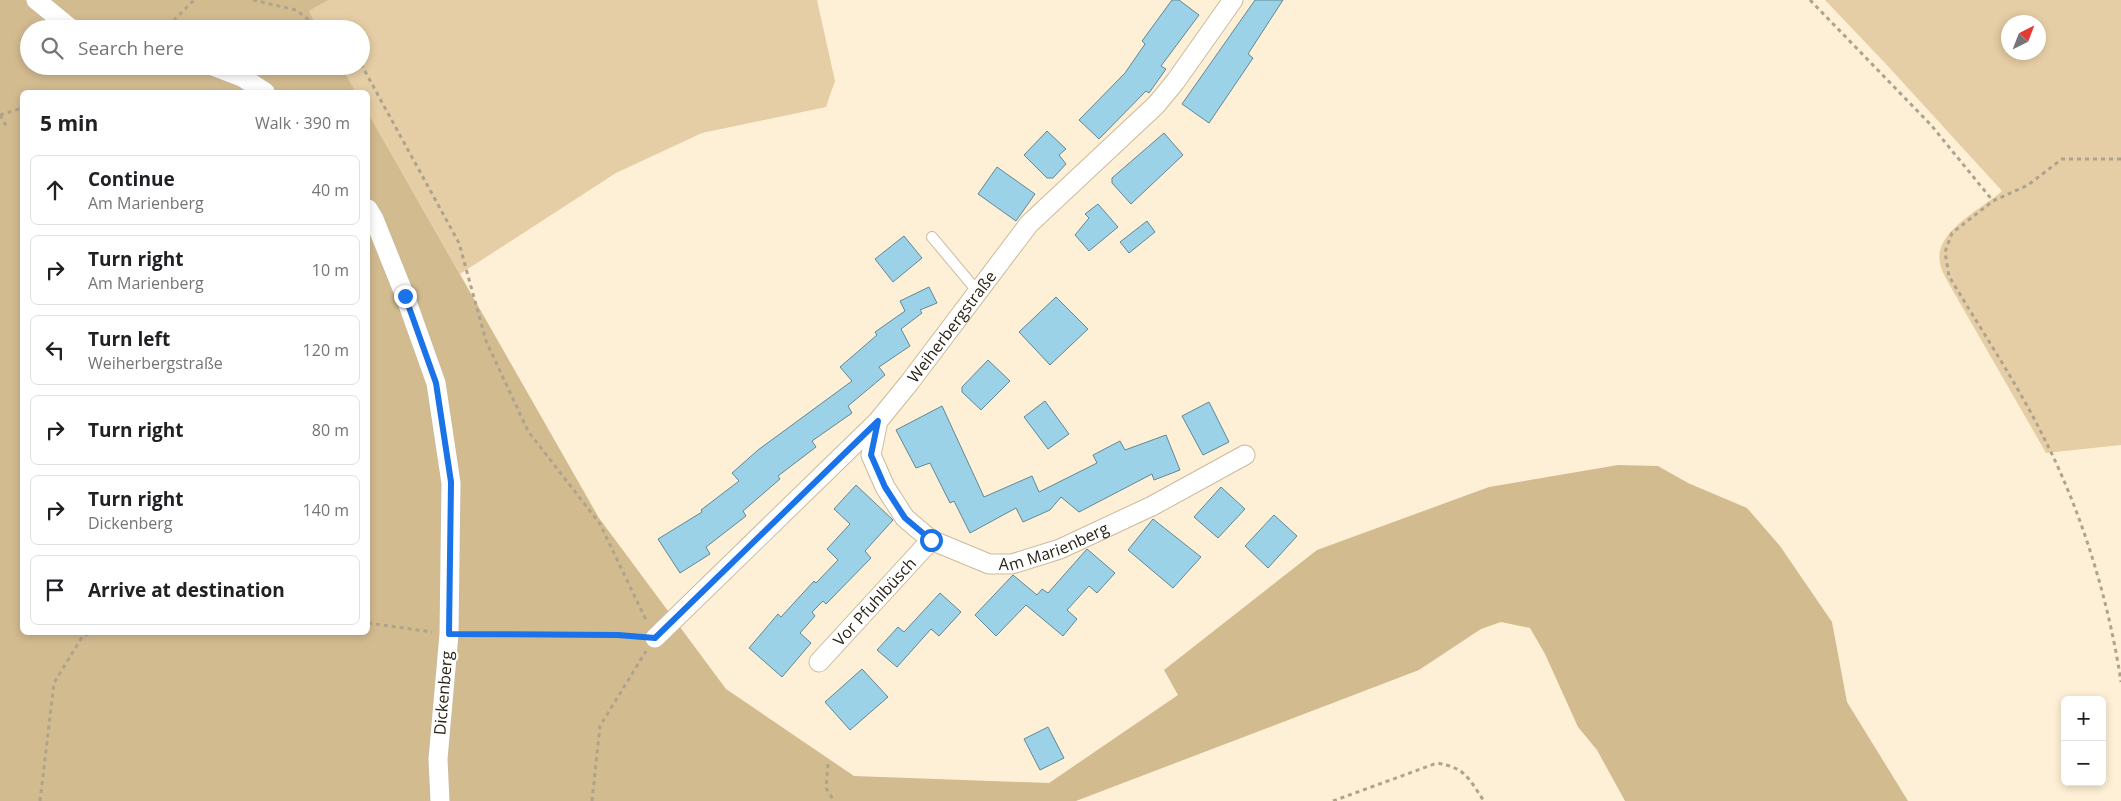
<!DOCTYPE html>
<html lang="en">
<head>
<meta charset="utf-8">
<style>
	:root { --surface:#fff; --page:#f2f2f2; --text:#202124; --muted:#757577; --line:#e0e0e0 }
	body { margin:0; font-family:"Open Sans",sans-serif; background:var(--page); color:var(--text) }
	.controls { position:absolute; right:15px; bottom:15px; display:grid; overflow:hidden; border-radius:8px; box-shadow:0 2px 8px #0003 }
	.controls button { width:45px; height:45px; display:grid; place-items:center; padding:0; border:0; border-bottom:1px solid var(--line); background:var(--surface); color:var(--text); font:25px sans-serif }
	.compass { position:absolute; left:2001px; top:15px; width:45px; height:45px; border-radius:50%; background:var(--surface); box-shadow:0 2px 8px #0003; rotate:42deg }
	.stop { position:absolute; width:15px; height:15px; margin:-11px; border:4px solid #1a73e8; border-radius:50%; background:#fff }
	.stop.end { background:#1a73e8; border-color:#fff; box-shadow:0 1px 5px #0008 }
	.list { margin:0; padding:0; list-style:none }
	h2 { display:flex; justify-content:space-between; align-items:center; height:65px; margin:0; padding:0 20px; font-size:21px }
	h2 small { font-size:16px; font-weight:400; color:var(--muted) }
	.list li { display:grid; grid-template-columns:32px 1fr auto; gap:15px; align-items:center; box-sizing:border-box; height:70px; margin:0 10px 10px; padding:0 10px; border:1px solid var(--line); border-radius:8px }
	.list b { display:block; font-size:19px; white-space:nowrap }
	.list p { margin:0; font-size:16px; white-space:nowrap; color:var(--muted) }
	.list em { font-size:16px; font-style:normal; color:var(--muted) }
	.icon { flex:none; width:28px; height:28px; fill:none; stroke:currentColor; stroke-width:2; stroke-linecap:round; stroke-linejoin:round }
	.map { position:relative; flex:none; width:2121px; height:801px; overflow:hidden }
	.search { position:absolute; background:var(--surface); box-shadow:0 2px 8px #0003; left:20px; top:20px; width:350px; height:55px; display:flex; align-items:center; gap:12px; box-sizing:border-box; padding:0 18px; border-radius:28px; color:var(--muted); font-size:19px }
	.panel { position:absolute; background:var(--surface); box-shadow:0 2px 8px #0003; left:20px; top:90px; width:350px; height:545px; border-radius:8px }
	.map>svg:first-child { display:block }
	.green { fill:#e5cea5; fill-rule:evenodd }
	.forest { fill:#d3bb90 }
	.building { fill:#9bd2e7; stroke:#628795 }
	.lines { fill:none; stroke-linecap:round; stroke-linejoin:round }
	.service-casing { stroke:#cbba9b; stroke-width:12 }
	.minor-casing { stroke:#cbba9b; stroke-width:21 }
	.path { stroke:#afa38e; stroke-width:3; stroke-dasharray:4 4; stroke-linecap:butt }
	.service { stroke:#fff; stroke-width:10 }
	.minor { stroke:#fff; stroke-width:19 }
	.route { stroke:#1a73e8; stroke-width:6 }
	.labels { text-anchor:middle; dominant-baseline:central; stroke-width:4.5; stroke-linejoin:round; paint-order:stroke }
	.street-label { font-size:16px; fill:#2a2317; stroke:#fff }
</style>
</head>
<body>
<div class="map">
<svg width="2121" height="801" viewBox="0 0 2121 801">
	<rect width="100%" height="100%" fill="#fef0d6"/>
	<g class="green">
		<path d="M 329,0 L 817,0 L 835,81 L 826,107 L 702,133 L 616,173 L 460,274 L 368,113 L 368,92 L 356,92 L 341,66 L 361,66 L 361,29 L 319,29 L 309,11 Z"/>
		<path d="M 1825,0 L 2121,0 L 2121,445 L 2046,453 L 1949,284 C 1946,278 1941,270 1940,263 C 1933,232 1982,209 2002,191 L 1885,63 ZM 2038,22 L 2038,52 L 2008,52 L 2008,22 Z"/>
	</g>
	<path class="forest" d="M 0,0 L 329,0 L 309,11 L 319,29 L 29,29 L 29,66 L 341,66 L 356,92 L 22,92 L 22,632 L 368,632 L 368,113 L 599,518 L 726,689 L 854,776 L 1049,783 L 1178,695 L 1164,670 L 1317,550 L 1489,487 L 1618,465 L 1658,466 L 1688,483 L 1747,508 L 1780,546 L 1832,622 L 1847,702 L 1908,801 L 1625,801 L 1597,750 L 1578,727 L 1545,654 L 1530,628 L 1501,622 L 1481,629 L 1419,670 L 1076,801 L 0,801 Z"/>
	<g class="building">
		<path d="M 1172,0 L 1179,0 L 1199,15 L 1161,66 L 1166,69 L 1149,93 L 1146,91 L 1099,139 L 1079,120 L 1125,73 L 1145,44 L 1142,41 Z"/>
		<path d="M 1255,0 L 1283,0 L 1248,54 L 1253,58 L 1209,123 L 1182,104 Z"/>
		<path d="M 1047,131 L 1066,149 L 1059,155 L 1066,164 L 1053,178 L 1047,178 L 1024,155 Z"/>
		<path d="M 1164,133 L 1183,155 L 1131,204 L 1112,183 L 1112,178 Z"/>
		<path d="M 997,167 L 1035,194 L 1016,221 L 978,194 Z"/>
		<path d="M 1098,204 L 1118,227 L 1089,251 L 1075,235 L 1089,218 L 1085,214 Z"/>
		<path d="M 1147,221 L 1155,232 L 1129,253 L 1120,242 Z"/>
		<path d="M 904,236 L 922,258 L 893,282 L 875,259 Z"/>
		<path d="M 929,287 L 937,303 L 920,310 L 922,313 L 901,329 L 910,346 L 879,367 L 885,375 L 848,406 L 852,413 L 812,441 L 816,447 L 778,476 L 780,479 L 743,511 L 746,516 L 706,547 L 710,554 L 680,573 L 658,539 L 702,512 L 701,510 L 739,481 L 732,473 L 758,450 L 852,381 L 840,367 L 877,335 L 875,332 L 905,311 L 900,301 Z"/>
		<path d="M 1056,297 L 1088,329 L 1050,365 L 1019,332 Z"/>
		<path d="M 988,360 L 1010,381 L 981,410 L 962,392 L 962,387 Z"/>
		<path d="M 1045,401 L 1069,434 L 1048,449 L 1024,417 Z"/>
		<path d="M 1209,402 L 1229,442 L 1203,455 L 1182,416 Z"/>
		<path d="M 942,406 L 984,497 L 1032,476 L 1039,492 L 1097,463 L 1093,455 L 1120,441 L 1125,450 L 1166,435 L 1180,470 L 1154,480 L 1152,474 L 1079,512 L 1061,497 L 1050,510 L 1023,522 L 1016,508 L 970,533 L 954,501 L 950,503 L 930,463 L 916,468 L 896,430 Z"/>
		<path d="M 856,485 L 893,520 L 865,551 L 871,558 L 826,604 L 823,601 L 812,612 L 815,616 L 800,633 L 811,643 L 782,677 L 749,648 L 778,614 L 781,617 L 814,581 L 816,583 L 838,560 L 827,549 L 850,524 L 834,509 Z"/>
		<path d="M 1221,487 L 1245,509 L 1218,538 L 1194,517 Z"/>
		<path d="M 1274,515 L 1297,536 L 1268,568 L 1245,546 Z"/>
		<path d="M 1153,519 L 1201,557 L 1173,588 L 1128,550 Z"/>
		<path d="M 1087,549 L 1115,573 L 1097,593 L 1089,586 L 1067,610 L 1077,619 L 1063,636 L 1026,605 L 996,636 L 975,615 L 1013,575 L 1037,595 L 1042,589 L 1048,593 Z"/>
		<path d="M 940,593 L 961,612 L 939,636 L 931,629 L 897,667 L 877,650 L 898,627 L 904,632 Z"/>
		<path d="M 862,669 L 888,697 L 850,730 L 825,702 Z"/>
		<path d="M 1048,727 L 1064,758 L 1040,770 L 1024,739 Z"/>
	</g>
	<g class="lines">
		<defs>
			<path id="service" d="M 932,237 L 978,292"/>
			<g id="minor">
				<path d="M 36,0 L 69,27 L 73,29"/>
				<path d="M 213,66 L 242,77 L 265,92"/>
				<path d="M 368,209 L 374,219 L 405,296 L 436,383 L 451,483 L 449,634 L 438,759 L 440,801"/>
				<path id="s1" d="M 878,421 L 871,455 L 885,487 L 905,518 L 931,540 L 989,564 L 1012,564 L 1060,549 L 1152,506 L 1245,455"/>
				<path id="s2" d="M 655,638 L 878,421 L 909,383 L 1029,224 L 1156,105 L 1175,82 L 1233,0"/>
				<path id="s3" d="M 819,662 L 931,540"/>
			</g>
		</defs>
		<use href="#service" class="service-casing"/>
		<use href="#minor" class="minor-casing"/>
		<g class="path">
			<path d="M 253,0 L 296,10 L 321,29"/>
			<path d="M 1810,0 L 1931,125 L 1993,201"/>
			<path d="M 160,29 L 174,20 L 194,0"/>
			<path d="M 361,64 L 459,243 L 486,341 L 528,431 L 600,524 L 647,622"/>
			<path d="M 0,115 L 22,108"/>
			<path d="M 0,115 L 8,129"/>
			<path d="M 2121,159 L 2062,159 L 2028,185 L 1993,201 L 1952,233 L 1945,252 L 1949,276 C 1981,330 2017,383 2045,440 C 2082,513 2109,601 2121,682"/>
			<path d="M 368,623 L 432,632"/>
			<path d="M 465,634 L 639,637"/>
			<path d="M 828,764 L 826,788 L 834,801"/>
			<path d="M 40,801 L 54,683 L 82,637 L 92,632"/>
			<path d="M 592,801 L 600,726 L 646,651"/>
			<path d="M 1333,801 L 1437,763 C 1466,768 1468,778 1484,801"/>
		</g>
		<use href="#service" class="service"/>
		<use href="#minor" class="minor"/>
	</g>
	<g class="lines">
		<path class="route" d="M 405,296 L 436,383 L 451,482 L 449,634 L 618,635 L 655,638 L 878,421 L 871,455 L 885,487 L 905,518 L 931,540"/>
	</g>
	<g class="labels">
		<g class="street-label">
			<text stroke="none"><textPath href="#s2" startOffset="431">Weiherbergstraße</textPath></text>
			<text stroke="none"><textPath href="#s1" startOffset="271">Am Marienberg</textPath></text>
			<text stroke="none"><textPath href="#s3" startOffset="82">Vor Pfuhlbüsch</textPath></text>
			<text transform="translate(443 693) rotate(-85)">Dickenberg</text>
		</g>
	</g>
</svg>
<div class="controls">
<button>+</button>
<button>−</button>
</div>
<svg class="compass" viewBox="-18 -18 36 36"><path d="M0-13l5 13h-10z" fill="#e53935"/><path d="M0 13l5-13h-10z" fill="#757577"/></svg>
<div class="stop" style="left:931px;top:540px"></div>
<div class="stop end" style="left:405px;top:296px"></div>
<div class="search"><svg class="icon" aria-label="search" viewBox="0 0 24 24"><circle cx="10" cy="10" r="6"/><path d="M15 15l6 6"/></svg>Search here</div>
<section class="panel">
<h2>5 min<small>Walk · 390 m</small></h2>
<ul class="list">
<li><svg class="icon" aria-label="ahead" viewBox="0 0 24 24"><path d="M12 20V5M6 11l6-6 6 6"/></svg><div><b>Continue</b><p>Am Marienberg</p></div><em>40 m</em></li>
<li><svg class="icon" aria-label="right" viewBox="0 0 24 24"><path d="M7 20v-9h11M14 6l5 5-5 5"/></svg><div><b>Turn right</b><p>Am Marienberg</p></div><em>10 m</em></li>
<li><svg class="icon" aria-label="left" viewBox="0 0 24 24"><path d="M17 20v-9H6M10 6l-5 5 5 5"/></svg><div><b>Turn left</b><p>Weiherbergstraße</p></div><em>120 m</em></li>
<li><svg class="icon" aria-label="right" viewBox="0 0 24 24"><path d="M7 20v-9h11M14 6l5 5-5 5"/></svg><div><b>Turn right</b></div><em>80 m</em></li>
<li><svg class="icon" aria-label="right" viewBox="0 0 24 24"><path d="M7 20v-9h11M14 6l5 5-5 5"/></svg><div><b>Turn right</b><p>Dickenberg</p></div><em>140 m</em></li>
<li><svg class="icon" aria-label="arrive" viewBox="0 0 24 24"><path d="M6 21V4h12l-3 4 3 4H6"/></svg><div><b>Arrive at destination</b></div></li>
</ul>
</section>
</div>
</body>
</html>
